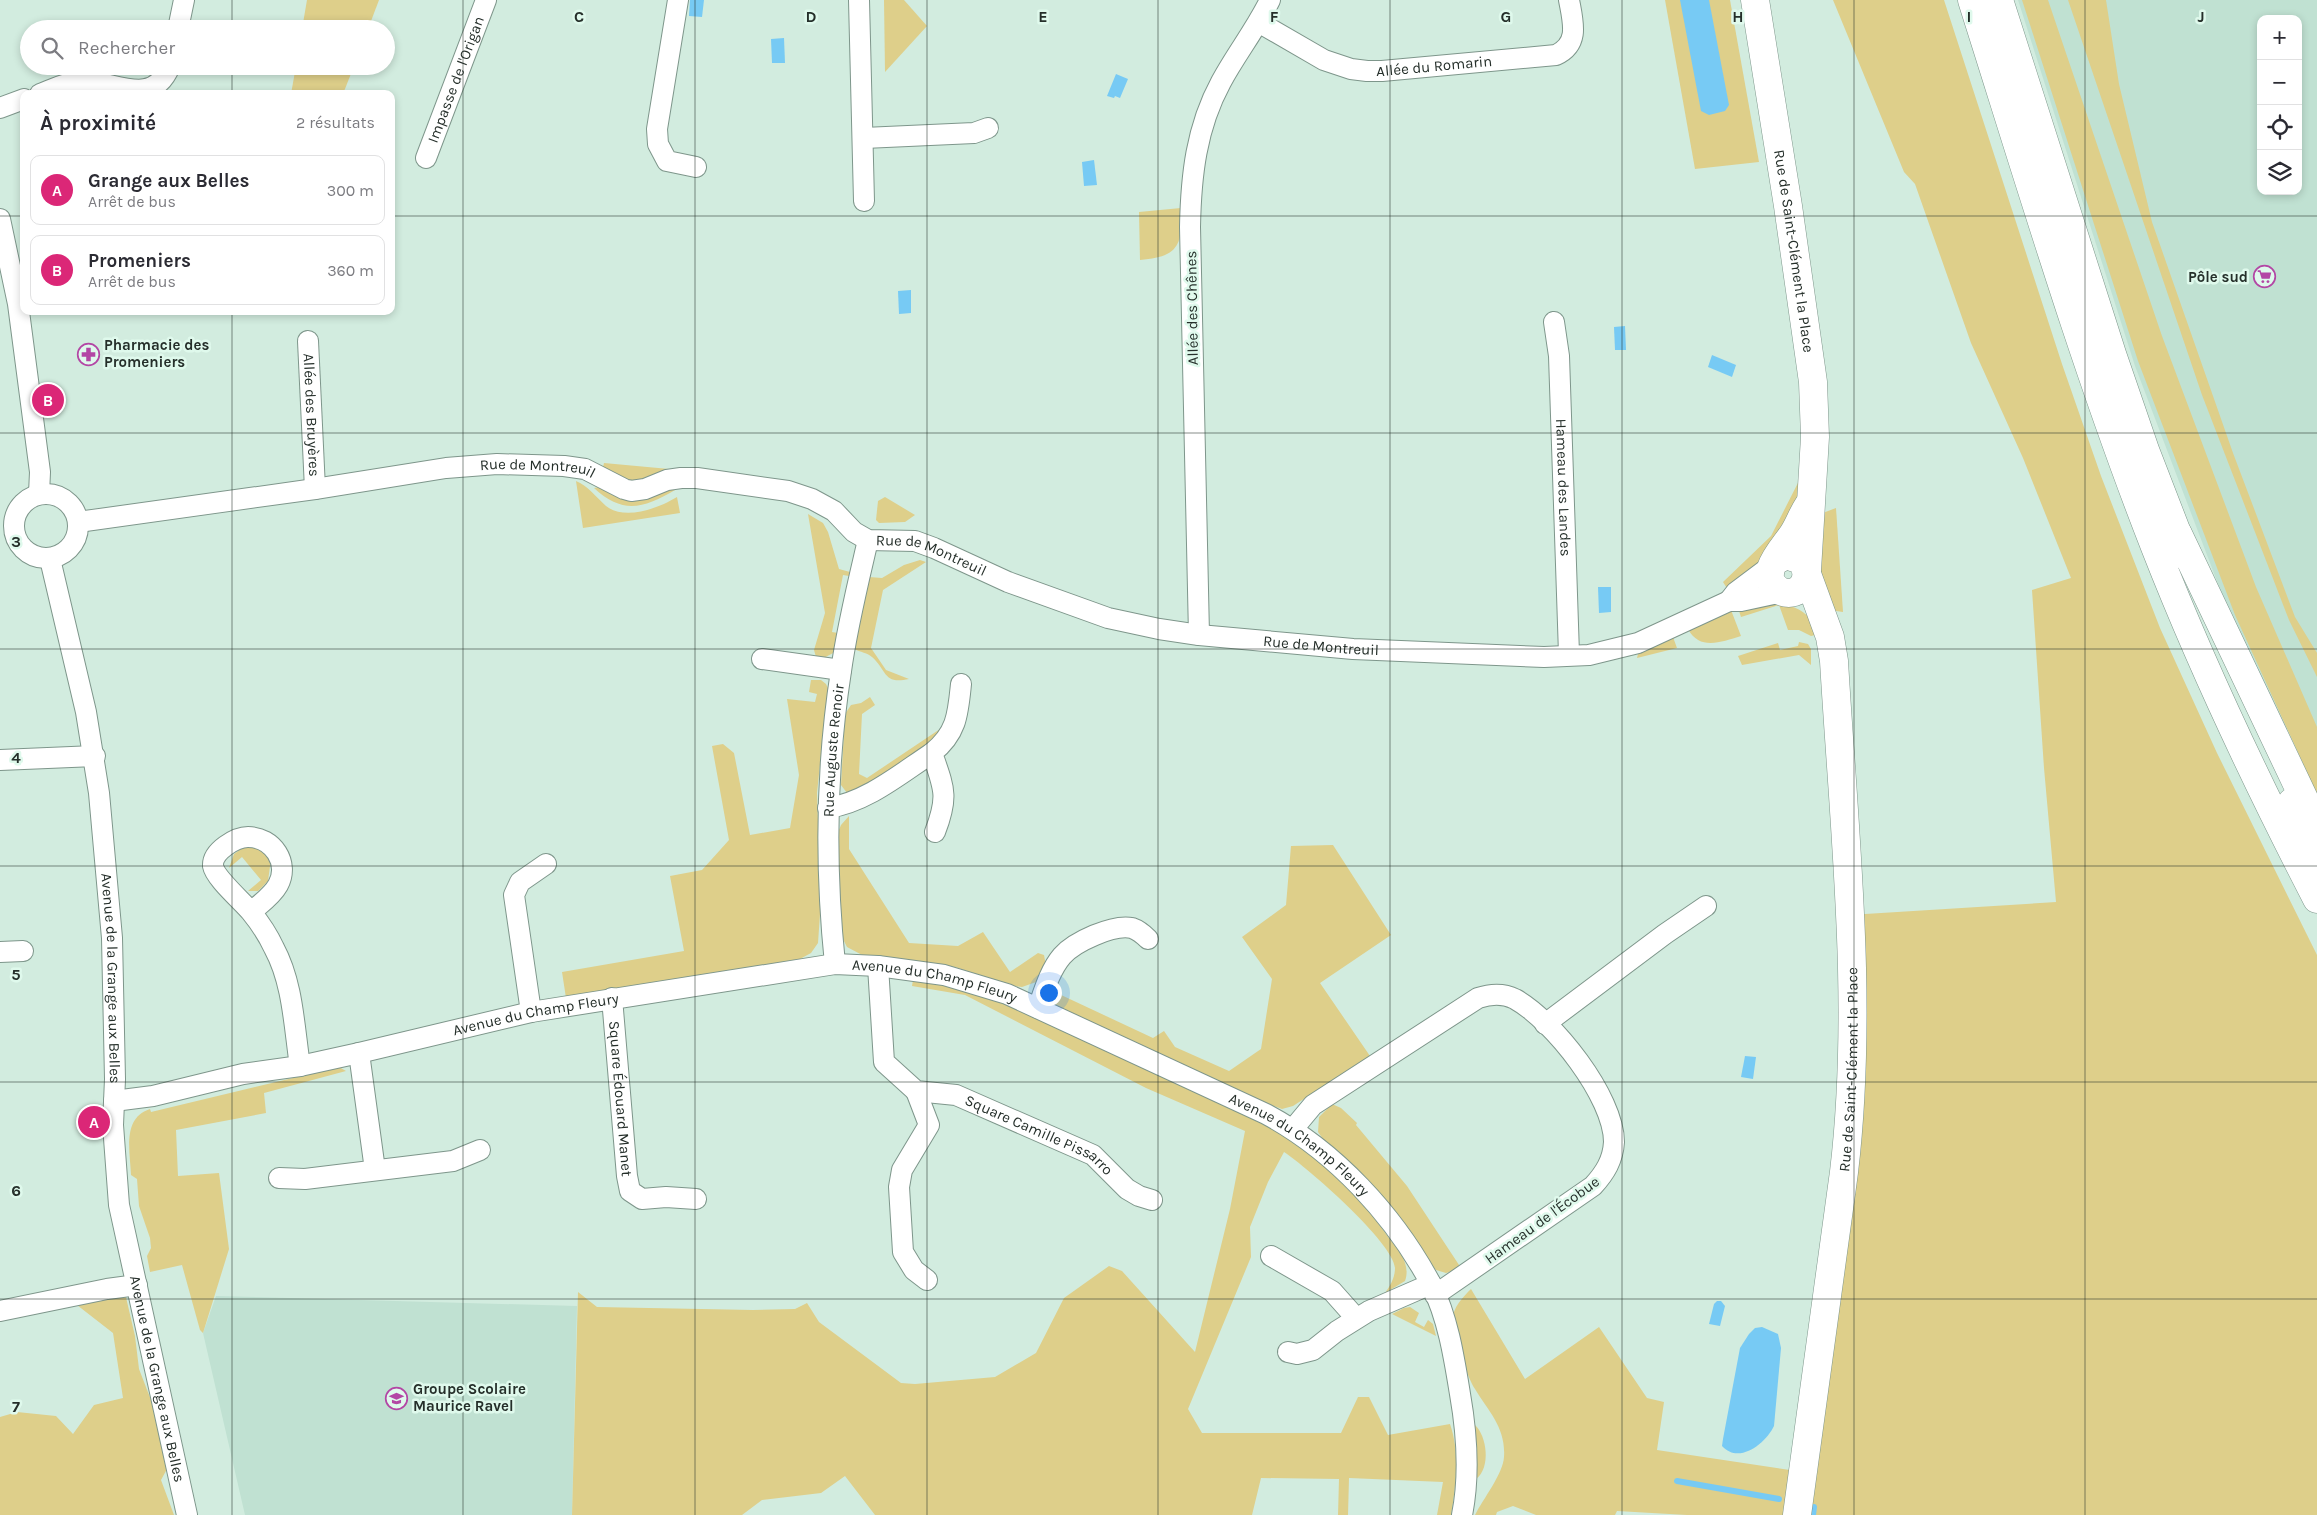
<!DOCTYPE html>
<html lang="fr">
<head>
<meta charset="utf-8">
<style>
	:root { --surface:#fff; --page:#f2f2f3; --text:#2b2b33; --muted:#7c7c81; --line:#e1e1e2; --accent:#db2777 }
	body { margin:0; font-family:Karla,sans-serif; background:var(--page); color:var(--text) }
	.controls { position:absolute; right:15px; top:15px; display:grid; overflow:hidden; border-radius:10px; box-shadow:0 2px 8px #0003 }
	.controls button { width:45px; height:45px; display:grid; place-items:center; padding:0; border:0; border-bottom:1px solid var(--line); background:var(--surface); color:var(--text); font:25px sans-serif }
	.you { position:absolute; left:1048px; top:992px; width:18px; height:18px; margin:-12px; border:4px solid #fff; border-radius:50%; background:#1a73e8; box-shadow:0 0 0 8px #1a73e833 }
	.badge { display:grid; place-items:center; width:32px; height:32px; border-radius:50%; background:var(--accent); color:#fff; font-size:16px; font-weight:700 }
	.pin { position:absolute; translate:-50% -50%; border:2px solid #fff; box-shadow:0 1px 5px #0006 }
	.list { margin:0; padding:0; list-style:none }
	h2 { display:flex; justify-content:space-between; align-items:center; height:65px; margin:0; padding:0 20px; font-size:21px }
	h2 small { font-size:16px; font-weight:400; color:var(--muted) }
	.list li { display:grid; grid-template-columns:32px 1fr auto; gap:15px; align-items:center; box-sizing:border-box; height:70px; margin:0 10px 10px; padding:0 10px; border:1px solid var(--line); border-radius:10px }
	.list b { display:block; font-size:19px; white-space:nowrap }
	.list p { margin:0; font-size:16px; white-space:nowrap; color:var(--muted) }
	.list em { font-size:16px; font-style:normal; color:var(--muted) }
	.icon { flex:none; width:28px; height:28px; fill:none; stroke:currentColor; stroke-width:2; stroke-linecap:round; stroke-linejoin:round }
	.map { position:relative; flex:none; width:2317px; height:1515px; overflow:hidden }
	.search { position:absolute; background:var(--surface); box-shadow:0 2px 8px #0003; left:20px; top:20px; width:375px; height:55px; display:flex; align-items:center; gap:12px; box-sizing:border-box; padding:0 18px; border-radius:28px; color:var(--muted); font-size:19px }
	.panel { position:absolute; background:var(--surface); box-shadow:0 2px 8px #0003; left:20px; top:90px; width:375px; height:225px; border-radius:10px }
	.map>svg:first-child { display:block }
	.built { fill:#c0e1d2; fill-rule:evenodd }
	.green { fill:#decf8a }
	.water { fill:#77caf4 }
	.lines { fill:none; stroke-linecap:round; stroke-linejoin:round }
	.stream { stroke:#77caf4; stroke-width:6 }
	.street-casing { stroke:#7e968b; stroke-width:22 }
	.secondary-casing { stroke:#7e968b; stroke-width:29 }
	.highway-casing { stroke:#7e968b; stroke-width:29 }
	.street { stroke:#fff; stroke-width:20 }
	.secondary { stroke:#fff; stroke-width:28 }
	.highway { stroke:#fff; stroke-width:28 }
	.grid { fill:none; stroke:#252f2a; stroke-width:1; stroke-opacity:0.55 }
	.labels { text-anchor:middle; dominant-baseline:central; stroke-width:5; stroke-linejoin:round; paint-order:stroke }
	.street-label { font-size:15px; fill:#252f2a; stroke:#dff9ec }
	.poi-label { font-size:15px; font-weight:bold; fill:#252f2a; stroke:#dff9ec; text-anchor:start }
	.grid-label { font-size:16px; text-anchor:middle; font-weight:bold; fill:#252f2a; stroke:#dff9ec; stroke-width:5; stroke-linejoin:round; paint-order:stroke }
</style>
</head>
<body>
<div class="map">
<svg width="2317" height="1515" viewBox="0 0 2317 1515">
	<rect width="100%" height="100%" fill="#d2ecdf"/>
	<g class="built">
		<path d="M 2018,0 L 2317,0 L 2317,792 L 2231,618 L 2135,366 ZM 2261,19 L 2298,19 L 2298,191 L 2261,191 Z"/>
		<path d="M 216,1296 L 577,1306 L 572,1515 L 245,1515 L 203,1333 Z"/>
	</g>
	<g class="green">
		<path d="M 307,0 L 379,0 L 368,29 L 302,29 Z"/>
		<path d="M 884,0 L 904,0 L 927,26 L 885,72 Z"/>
		<path d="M 1665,0 L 1730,0 L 1759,162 L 1695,169 Z"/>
		<path d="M 1833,0 L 1944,0 L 2062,364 L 2101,476 L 2160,628 L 2217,753 L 2317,955 L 2317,1515 L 1687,1515 L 1617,1511 L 1615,1515 L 1536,1515 L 1513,1506 L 1497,1512 L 1496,1515 L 1475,1515 C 1483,1499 1503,1474 1504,1457 C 1506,1428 1489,1412 1475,1389 C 1468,1379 1452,1332 1452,1321 C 1453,1307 1463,1297 1471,1289 L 1525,1379 L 1599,1327 L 1647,1398 L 1664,1402 L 1657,1450 L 1803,1472 L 1829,1289 L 1849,915 L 2056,902 L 2044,768 L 2032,590 L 2071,578 L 2023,458 L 1971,343 L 1915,184 L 1904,172 Z"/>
		<path d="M 2022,0 L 2048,0 L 2162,336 L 2256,587 L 2317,727 L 2317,794 L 2235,615 L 2138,361 Z"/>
		<path d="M 2068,0 L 2106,0 L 2119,84 L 2152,222 L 2233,453 L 2295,617 L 2317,653 L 2317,677 L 2289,620 L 2202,395 Z"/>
		<path d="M 296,66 L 354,66 L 343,94 L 291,94 Z"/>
		<path d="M 1181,208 C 1183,244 1179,257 1140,260 L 1139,212 Z"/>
		<path d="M 604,463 L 669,469 L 669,471 L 632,482 L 603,467 Z"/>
		<path d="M 1803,473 L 1797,512 L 1759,564 L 1728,590 L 1723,582 L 1771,536 Z"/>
		<path d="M 576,481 C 587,485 597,498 606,506 C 625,521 659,508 677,497 L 680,513 L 583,528 Z"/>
		<path d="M 599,487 C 615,498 632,505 651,497 C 659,494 667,488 676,487 L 675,490 C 644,508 623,515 594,488 Z"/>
		<path d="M 885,497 L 915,515 L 905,522 L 879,523 L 876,520 L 878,501 Z"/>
		<path d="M 1836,508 L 1843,612 L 1829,610 L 1820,596 L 1820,514 Z"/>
		<path d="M 808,514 L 823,523 L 828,532 L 839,569 L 850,572 L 849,576 L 843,575 L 832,632 L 838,633 L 835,652 L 820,660 L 816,657 L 814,650 L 825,613 Z"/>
		<path d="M 920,560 L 926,562 L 883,590 L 871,648 L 886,670 L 909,679 C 883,685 887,670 872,657 C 868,653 860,652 854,649 L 869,577 L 882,578 L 904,565 Z"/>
		<path d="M 1757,603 C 1788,604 1804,603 1820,634 L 1811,636 L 1799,630 L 1788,630 L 1779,605 L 1741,617 L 1738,608 Z"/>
		<path d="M 1731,610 L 1741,636 C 1721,642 1700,651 1688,629 Z"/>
		<path d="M 1673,637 L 1677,648 L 1637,658 L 1639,650 Z"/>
		<path d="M 1799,642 L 1808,644 L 1811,649 L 1811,665 L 1799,655 L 1742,665 L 1738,656 L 1778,643 L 1780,650 L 1798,646 Z"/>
		<path d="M 811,680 L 821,680 L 826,684 L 828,688 L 817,793 L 821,900 L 818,943 L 811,953 L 800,959 L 566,998 L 562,972 L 684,951 L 670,876 L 702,870 L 729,840 L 712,746 L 723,744 L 734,753 L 750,835 L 790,828 L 799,775 L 787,699 L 815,702 L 817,694 L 809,692 Z"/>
		<path d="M 870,697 L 875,705 L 862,714 L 859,774 L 867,778 L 943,727 L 940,734 L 889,776 L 847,793 L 841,785 L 845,714 L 851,705 L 861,703 Z"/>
		<path d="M 849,816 L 849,849 L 909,943 L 958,946 L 983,932 L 1010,972 L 1038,953 L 1044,955 L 1046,966 L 1039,981 L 1022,987 L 1013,986 L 955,967 L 891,957 L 864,956 L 847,947 L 842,937 L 836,837 L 841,825 Z"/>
		<path d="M 1333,845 L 1391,935 L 1320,983 L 1370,1056 L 1293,1106 L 1282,1109 L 1271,1105 L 1050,1004 L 1055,994 L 1059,994 L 1153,1038 L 1164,1031 L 1175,1047 L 1229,1071 L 1261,1049 L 1272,979 L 1242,937 L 1286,905 L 1291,846 Z"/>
		<path d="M 244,847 L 260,847 L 271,859 L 268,881 L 258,891 L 248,891 L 261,880 L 242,857 L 229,868 L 234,854 Z"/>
		<path d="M 913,980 C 922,981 933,980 943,982 C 1005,995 1076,1035 1135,1062 C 1184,1085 1238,1106 1284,1135 C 1326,1161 1361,1198 1389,1238 C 1399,1251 1411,1264 1405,1281 L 1385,1293 C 1390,1286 1395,1278 1395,1268 C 1394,1243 1307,1167 1284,1152 L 1268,1182 L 1250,1227 L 1251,1257 L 1188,1409 L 1202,1433 L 1341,1433 L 1358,1397 L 1369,1397 L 1388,1435 L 1450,1424 C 1460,1453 1456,1485 1451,1515 L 1437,1515 L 1443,1482 L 1349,1478 L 1348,1515 L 1338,1515 L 1339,1479 L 1261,1478 L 1252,1515 L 875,1515 L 845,1476 L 821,1493 L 762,1500 L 742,1515 L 572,1515 L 578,1292 L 597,1307 L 753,1310 L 795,1309 L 807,1303 L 819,1322 L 901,1383 L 915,1384 L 995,1377 L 1036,1353 L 1064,1298 L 1109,1266 L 1122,1271 L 1195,1352 L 1230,1209 L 1245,1131 L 1146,1088 L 965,995 L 912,986 Z"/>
		<path d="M 339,1067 L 346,1071 L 264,1093 L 266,1113 L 176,1130 L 178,1176 L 219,1173 L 229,1249 L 203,1333 L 200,1330 L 182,1265 L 150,1272 L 147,1256 L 151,1248 L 150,1238 L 139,1206 L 137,1179 L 131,1175 C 130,1151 122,1118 150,1109 L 151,1112 Z"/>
		<path d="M 1332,1104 L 1341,1108 L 1357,1123 L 1356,1125 L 1407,1186 L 1461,1268 L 1446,1273 L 1436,1270 L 1357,1170 L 1323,1139 L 1318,1132 L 1319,1117 Z"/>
		<path d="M 125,1293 L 135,1336 L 139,1369 L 151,1400 L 167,1469 L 161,1480 L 174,1515 L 0,1515 L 0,1417 L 17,1412 L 56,1416 L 73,1434 L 94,1405 L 123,1398 L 113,1333 L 77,1305 Z"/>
		<path d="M 1410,1307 L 1419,1313 L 1415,1322 L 1424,1327 L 1428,1320 L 1433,1324 L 1436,1336 L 1392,1314 L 1404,1308 Z"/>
		<path d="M 1472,1425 L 1475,1425 C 1487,1436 1491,1468 1476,1479 Z"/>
	</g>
	<g class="water">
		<path d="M 690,0 L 704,0 L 702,17 L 689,16 Z"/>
		<path d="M 1680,0 L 1709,0 L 1729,105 L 1725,111 L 1709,115 L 1701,111 Z"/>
		<path d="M 784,38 L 785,63 L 772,63 L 771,39 Z"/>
		<path d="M 1116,74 L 1128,79 L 1120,98 L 1115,96 L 1114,98 L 1107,96 Z"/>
		<path d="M 1094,160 L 1097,185 L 1084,186 L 1082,162 Z"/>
		<path d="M 911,290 L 911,313 L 899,314 L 898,291 Z"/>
		<path d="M 1625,326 L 1626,350 L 1615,350 L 1614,327 Z"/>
		<path d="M 1712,355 L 1736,365 L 1732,377 L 1708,367 Z"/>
		<path d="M 1598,587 L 1611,587 L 1611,612 L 1599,613 Z"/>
		<path d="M 1745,1056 L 1756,1057 L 1753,1079 L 1741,1077 Z"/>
		<path d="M 1717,1301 L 1721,1301 L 1725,1306 L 1720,1326 L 1709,1324 L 1714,1304 Z"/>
		<path d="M 1762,1327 L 1778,1334 L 1781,1348 L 1774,1426 C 1766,1443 1739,1465 1722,1446 L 1723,1439 L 1740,1348 L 1749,1334 L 1755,1328 Z"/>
	</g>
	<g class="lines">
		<g class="stream">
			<path d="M 1677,1481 L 1779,1499"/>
			<path d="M 1813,1515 L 1814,1507"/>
		</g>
		<defs>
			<g id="street">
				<path d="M 678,0 L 657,129 L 658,144 L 667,161 L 696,167"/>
				<path d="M 859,0 L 864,201"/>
				<path id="s1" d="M 1260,23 L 1324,60 L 1351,69 L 1367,71 L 1382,71 L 1556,55 C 1580,44 1573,22 1569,0"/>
				<path d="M 178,29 L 184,0"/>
				<path d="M 40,94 C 53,89 67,82 81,81 C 112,79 152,110 170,66"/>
				<path d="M 0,108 L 24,99"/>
				<path d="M 864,138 L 974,133 L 988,128"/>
				<path id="s2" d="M 426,158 L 486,0"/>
				<path d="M 0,219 L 18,304 L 40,472 L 39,494"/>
				<path id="s3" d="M 1554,322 L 1559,356 L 1569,654"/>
				<path id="s4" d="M 308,341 L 315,489"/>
				<circle cx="46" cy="526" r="32"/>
				<path id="s5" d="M 78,522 L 315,489 L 446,468 L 497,464 L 564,466 L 585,469 L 624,489 L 631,491 L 645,489 L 667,480 L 681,478 L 697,478 L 788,491 L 812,499 L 834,511 L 854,532 L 868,540 L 915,541 L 934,548 L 1008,582 L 1108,618 L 1159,629 L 1199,635 L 1353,649 L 1544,657 L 1589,655 L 1638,643 L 1729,601 L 1741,601 L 1783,592"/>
				<path id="s6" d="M 50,559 L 86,712 L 99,793 L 112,938 L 115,1079 L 113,1125 L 119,1205 L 187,1515"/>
				<path d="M 1729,601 L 1736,592 L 1772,565"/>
				<path d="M 1199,635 L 1190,227 C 1191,176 1196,128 1221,82 C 1236,54 1256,29 1270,0"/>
				<path d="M 762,659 L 841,670"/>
				<path d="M 0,760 L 95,756"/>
				<path d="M 828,808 C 867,802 900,774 932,753"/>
				<path d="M 935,832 C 949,796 944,788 932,753 C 957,733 958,714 961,684"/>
				<path d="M 251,912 C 260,904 272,896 278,885 C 290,863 273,837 248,837 C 236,837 212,851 213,866 C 215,878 243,902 251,912 C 260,923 268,935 274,948 C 293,983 294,1026 300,1066"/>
				<path d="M 0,952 L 23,951"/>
				<path id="s7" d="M 835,964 C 825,867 826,767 841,671 C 847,627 858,583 868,540"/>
				<path id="s8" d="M 878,966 L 884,1062 L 916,1091 L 956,1095 L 1093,1155 L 1127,1189 L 1139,1196 L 1152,1200"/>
				<path id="s9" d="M 612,998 L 627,1176 L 630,1191 L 642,1199 L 666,1197 L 696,1199"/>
				<path d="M 1038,1008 C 1044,991 1050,970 1062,956 C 1074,942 1113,924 1132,928 C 1138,930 1143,934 1148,939"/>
				<path d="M 531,1012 L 514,895 L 520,882 L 546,864"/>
				<path d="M 1545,1024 L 1665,934 L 1706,906"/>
				<path d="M 359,1053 L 375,1170"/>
				<path d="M 916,1091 L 929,1125 L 902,1170 L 899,1187 L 903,1252 L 914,1270 L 927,1280"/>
				<path id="s10" d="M 114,1101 L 153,1096 L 243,1074 L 300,1066 L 359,1053 L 531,1012 L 835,964 L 878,966 L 944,975 L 1007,994 L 1266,1114 C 1335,1151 1394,1215 1431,1284 C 1448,1318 1454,1357 1460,1394 C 1467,1434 1470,1475 1462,1515"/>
				<path d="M 1293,1129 L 1313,1105 L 1478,998 C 1490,994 1503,993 1515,999 C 1553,1020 1614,1097 1614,1142 C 1613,1160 1605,1173 1593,1186 L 1435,1295"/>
				<path d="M 279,1178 L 305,1179 L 453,1161 L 480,1150"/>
				<path d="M 1271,1256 L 1332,1291 L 1356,1318"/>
				<path d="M 0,1311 L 107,1289 L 137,1285"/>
				<path d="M 1288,1352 L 1297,1354 L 1313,1350 L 1337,1331 L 1369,1311 L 1431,1284"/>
			</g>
			<g id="secondary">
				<path id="s11" d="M 1755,0 L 1788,206 L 1813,382 L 1815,437 L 1807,570"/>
				<path d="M 1972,0 C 2030,183 2085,368 2155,547 C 2202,667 2258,785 2317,899"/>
				<path d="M 1999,0 L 2112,354 L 2145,450 L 2186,556"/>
				<path d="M 1775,561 L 1786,555 L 1801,560 C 1814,576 1801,600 1780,591 C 1755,576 1783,549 1793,534 C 1799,525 1802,515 1808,506"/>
				<path d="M 2292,802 L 2317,855"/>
				<path id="s12" d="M 1797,1515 L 1844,1172 C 1864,1003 1844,831 1834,661 L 1830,637 L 1807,574"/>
			</g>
			<path id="highway" d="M 2178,534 L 2317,826"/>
		</defs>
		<use href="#street" class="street-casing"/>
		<use href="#secondary" class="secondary-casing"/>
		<use href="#highway" class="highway-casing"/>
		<use href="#street" class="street"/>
		<use href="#secondary" class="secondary"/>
		<use href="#highway" class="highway"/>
	</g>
	<path class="grid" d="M 232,0 L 232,29M 463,0 L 463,1515M 695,0 L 695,1515M 927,0 L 927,1515M 1158,0 L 1158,1515M 1390,0 L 1390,1515M 1622,0 L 1622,1515M 1854,0 L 1854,1515M 2085,0 L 2085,1515M 232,66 L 232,94M 0,216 L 24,216M 391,216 L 2317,216M 232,311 L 232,1515M 0,433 L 2317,433M 0,649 L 2317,649M 0,866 L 2317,866M 0,1082 L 2317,1082M 0,1299 L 2317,1299"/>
	<defs>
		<symbol id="supermarket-ring" viewBox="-11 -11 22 22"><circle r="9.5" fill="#dff9ec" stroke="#b346a5" stroke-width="1.5"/><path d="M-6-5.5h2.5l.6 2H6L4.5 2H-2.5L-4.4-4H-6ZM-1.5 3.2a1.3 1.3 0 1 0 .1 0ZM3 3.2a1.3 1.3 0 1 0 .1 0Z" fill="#b346a5"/></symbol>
		<symbol id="pharmacy-ring" viewBox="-11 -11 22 22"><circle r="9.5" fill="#dff9ec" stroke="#b346a5" stroke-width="1.5"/><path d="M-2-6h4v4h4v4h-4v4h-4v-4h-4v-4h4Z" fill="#b346a5"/></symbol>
		<symbol id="school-ring" viewBox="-11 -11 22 22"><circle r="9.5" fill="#dff9ec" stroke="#b346a5" stroke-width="1.5"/><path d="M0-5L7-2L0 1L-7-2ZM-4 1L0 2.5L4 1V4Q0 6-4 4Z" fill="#b346a5"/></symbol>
	</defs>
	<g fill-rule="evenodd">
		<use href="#supermarket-ring" x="2252" y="264" width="25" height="25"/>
		<use href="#pharmacy-ring" x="76" y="342" width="25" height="25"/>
		<use href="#school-ring" x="384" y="1386" width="25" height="25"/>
	</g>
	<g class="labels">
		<g class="street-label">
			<text stroke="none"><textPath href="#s1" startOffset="186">Allée du Romarin</textPath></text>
			<text stroke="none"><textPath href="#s2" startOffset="84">Impasse de l'Origan</textPath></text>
			<text stroke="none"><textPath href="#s11" startOffset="254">Rue de Saint-Clément la Place</textPath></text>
			<text transform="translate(1192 308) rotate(-91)">Allée des Chênes</text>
			<text stroke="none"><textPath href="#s4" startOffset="74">Allée des Bruyères</textPath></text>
			<text stroke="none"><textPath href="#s5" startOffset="464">Rue de Montreuil</textPath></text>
			<text stroke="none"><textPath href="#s3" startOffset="166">Hameau des Landes</textPath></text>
			<text stroke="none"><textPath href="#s5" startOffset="884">Rue de Montreuil</textPath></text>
			<text stroke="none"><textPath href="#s5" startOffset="1288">Rue de Montreuil</textPath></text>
			<text stroke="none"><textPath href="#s7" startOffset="214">Rue Auguste Renoir</textPath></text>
			<text stroke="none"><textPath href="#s6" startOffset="425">Avenue de la Grange aux Belles</textPath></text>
			<text stroke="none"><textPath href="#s10" startOffset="836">Avenue du Champ Fleury</textPath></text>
			<text stroke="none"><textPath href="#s10" startOffset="431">Avenue du Champ Fleury</textPath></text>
			<text stroke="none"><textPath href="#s12" startOffset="449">Rue de Saint-Clément la Place</textPath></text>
			<text stroke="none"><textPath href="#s9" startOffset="101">Square Édouard Manet</textPath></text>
			<text stroke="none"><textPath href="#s8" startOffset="272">Square Camille Pissarro</textPath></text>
			<text stroke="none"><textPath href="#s10" startOffset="1240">Avenue du Champ Fleury</textPath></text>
			<text transform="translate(1542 1220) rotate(-36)">Hameau de l'Écobue</text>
			<text stroke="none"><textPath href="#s6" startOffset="830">Avenue de la Grange aux Belles</textPath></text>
		</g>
		<g class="poi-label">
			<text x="2248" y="277" text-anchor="end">Pôle sud</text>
			<text x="104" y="345">Pharmacie des<tspan x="104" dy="17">Promeniers</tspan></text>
			<text x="413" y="1389">Groupe Scolaire<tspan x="413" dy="17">Maurice Ravel</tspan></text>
		</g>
	</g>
	<g class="grid-label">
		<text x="579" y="22">C</text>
		<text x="811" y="22">D</text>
		<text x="1043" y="22">E</text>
		<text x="1274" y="22">F</text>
		<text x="1506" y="22">G</text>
		<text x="1738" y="22">H</text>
		<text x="1969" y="22">I</text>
		<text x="2201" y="22">J</text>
		<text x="16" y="547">3</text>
		<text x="16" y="763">4</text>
		<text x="16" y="980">5</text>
		<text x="16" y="1196">6</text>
		<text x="16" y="1412">7</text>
	</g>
</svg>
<div class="controls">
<button>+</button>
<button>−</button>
<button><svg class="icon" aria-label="locate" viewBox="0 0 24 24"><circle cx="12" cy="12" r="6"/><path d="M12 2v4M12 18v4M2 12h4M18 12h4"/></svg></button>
<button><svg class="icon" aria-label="layers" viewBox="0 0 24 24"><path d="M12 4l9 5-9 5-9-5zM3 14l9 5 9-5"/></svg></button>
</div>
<div class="you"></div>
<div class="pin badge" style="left:94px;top:1122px">A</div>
<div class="pin badge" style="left:48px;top:400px">B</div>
<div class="search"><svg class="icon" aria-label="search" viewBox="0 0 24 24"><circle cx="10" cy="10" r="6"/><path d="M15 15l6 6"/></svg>Rechercher</div>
<section class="panel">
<h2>À proximité<small>2 résultats</small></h2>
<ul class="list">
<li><span class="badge">A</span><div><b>Grange aux Belles</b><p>Arrêt de bus</p></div><em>300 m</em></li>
<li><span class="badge">B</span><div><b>Promeniers</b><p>Arrêt de bus</p></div><em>360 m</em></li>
</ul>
</section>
</div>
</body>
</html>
